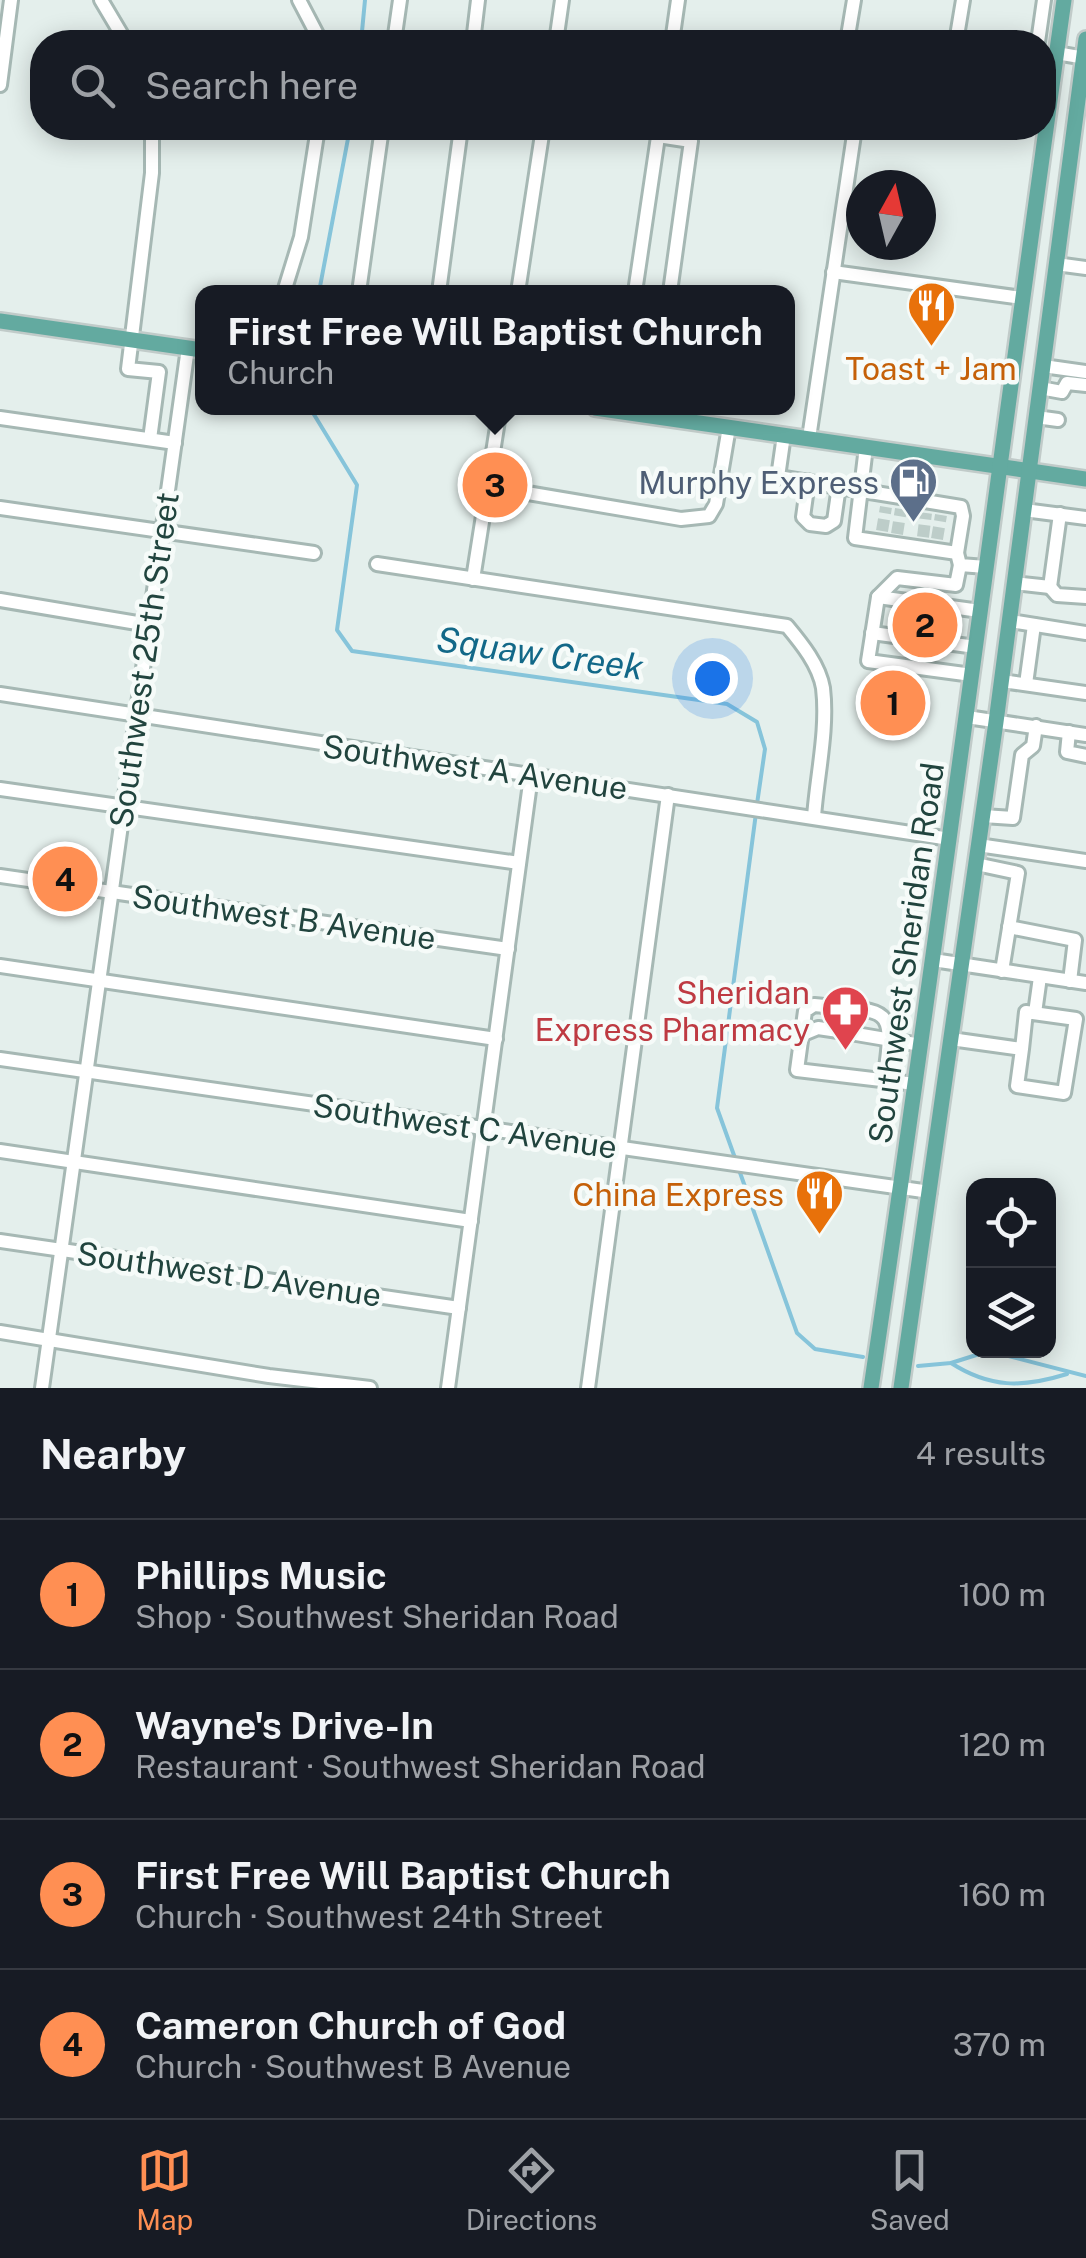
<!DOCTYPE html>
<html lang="en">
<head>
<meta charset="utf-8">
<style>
	:root { --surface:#171b24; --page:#20242c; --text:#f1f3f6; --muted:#9ea1a6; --line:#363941; --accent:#ff8f53 }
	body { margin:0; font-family:"Public Sans",sans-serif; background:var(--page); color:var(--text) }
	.controls { position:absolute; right:30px; bottom:30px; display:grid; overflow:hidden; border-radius:20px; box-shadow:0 5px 25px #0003 }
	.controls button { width:90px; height:90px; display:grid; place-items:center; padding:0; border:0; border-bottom:2px solid var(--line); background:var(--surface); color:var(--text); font:50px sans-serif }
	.compass { position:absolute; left:846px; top:170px; width:90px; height:90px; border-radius:50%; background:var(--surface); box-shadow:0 5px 25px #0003; rotate:8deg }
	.you { position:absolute; left:712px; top:678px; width:35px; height:35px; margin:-25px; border:8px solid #fff; border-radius:50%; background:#1a73e8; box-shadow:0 0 0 15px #1a73e833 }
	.badge { display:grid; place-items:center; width:65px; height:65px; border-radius:50%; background:var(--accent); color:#111; font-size:32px; font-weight:700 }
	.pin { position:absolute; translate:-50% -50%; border:5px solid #fff; box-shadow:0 2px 10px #0006 }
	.popup { position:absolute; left:195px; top:285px; width:600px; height:130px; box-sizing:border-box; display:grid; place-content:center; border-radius:20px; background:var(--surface); filter:drop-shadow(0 2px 8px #0005); font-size:32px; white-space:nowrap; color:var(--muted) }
	.popup b { font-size:38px; color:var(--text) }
	.popup::after { content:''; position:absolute; left:50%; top:100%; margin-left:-20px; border:20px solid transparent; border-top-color:var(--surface) }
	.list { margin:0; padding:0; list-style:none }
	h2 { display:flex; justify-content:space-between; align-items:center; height:130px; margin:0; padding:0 40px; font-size:42px }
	h2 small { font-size:32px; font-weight:400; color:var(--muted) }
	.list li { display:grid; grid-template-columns:65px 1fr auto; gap:30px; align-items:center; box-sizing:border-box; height:150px; padding:0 40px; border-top:2px solid var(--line) }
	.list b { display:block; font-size:38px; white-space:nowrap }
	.list p { margin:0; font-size:32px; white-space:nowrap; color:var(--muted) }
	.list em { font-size:32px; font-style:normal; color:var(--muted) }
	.icon { flex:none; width:55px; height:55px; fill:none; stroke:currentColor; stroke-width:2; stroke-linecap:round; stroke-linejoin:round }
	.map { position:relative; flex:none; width:1086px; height:1388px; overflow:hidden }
	.search { position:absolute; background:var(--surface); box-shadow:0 5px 25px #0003; left:30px; right:30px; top:30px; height:110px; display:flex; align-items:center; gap:25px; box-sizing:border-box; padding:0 35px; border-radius:40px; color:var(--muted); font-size:38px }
	.sheet { height:730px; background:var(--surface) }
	nav { display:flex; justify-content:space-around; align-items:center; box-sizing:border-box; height:140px; border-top:2px solid var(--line); background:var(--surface); font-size:28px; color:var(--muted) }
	nav a { display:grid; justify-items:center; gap:5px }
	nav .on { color:var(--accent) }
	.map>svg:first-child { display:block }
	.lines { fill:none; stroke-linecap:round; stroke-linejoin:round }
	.stream { stroke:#86c4da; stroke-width:4 }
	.minor-tunnel { stroke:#bdcdc9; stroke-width:12; stroke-dasharray:12 6; stroke-linecap:butt }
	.minor-casing { stroke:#a6b8b4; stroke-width:18 }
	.major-casing { stroke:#c1cbc9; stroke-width:20 }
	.minor { stroke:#fff; stroke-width:12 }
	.major { stroke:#63aaa0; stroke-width:15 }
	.labels { text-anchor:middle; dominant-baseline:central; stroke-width:9; stroke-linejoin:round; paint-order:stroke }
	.food-label { font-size:32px; fill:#c56008; stroke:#f6fbf9 }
	.service-label { font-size:32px; fill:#4e5e75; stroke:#f6fbf9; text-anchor:end }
	.street-label { font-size:32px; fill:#21443e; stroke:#f6fbf9 }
	.health-label { font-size:32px; fill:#be3a42; stroke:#f6fbf9; text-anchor:end }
	.water-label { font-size:35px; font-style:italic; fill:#126888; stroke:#f6fbf9 }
</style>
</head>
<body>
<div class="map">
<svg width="1086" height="1388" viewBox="0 0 1086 1388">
	<rect width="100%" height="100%" fill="#e4efec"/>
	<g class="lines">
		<g class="stream">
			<path d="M 361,42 L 365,0"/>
			<path d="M 319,292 L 350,128"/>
			<path d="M 310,408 L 357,485 L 337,630 L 352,651 L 727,704 L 757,722 L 765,749 L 757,804"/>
			<path d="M 735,1158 L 717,1108 L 756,813"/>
			<path d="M 738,1167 L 797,1333 L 815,1349 L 863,1357"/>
			<path d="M 951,1363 C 990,1388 1022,1388 1067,1374"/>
			<path d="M 918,1366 L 951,1363 L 989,1351 L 1086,1376"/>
		</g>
		<g class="minor-tunnel">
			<path d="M 882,531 L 886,507"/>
			<path d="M 897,534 L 901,509"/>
			<path d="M 923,537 L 926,513"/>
			<path d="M 937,539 L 941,515"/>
		</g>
		<defs>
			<g id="minor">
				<path d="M 101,0 L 126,42"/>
				<path d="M 299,0 L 321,42"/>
				<path d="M 394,42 L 400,0"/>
				<path d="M 473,42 L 478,0"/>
				<path d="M 556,42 L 562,0"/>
				<path d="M 672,42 L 678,0"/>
				<path d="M 847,42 L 854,0"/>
				<path d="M 956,42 L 963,0"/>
				<path d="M 1038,42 L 1044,0"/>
				<path d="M 1056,53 L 1086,58"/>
				<path d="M 0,85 L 11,0"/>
				<path d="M 658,136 L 691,141 L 670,292"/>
				<path d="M 1056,264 L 1086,268"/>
				<path d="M 833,272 L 1022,298"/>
				<path d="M 284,292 L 301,237 L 318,128"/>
				<path d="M 359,292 L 382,128"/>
				<path d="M 439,292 L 461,128"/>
				<path d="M 518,292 L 543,128"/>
				<path d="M 635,292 L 659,130"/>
				<path d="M 1043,366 L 1086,372"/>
				<path d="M 1040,388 L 1062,392 L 1067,383 L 1086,385"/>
				<path d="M 1036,417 L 1058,420"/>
				<path d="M 0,418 L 175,443"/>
				<path d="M 784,435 L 778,477 L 961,507 L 963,516 L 957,553"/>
				<path d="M 809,438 L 855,128"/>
				<path d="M 150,439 L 159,372 L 128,369 L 152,173 L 152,128"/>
				<path d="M 866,447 L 855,538 L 957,553 L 960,565 L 986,567"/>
				<path d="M 808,481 L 803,517 L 810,524 L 826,526 L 834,521 L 839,486"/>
				<path d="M 486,486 L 681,519 L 709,516 L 716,504 L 729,427"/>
				<path d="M 0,508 L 314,553"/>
				<path d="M 1024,510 L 1086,518"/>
				<path d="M 377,564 L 787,626 C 802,644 819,665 823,688 C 828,730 817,775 814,817"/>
				<path d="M 960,565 L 956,585 L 897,578 L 878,597 L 868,661 L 972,675"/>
				<path d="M 473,579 L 500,408"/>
				<path d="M 1014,583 L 1050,587 L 1060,514"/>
				<path d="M 1050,587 L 1057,595 L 1086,597"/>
				<path d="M 878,597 L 980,611"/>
				<path d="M 0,600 L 149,625"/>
				<path d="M 1010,621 L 1086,633"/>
				<path d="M 872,633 L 976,647"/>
				<path d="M 1002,681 L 1086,693"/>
				<path d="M 1026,684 L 1034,625"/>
				<path d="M 0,694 L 950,839"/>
				<path d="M 967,717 L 1086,735"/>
				<path d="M 1069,732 L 1067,752 L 1086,756"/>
				<path d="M 0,789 L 519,863"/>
				<path d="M 983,816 L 1013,818 L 1022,755 L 1033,746 L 1036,726"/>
				<path d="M 978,845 L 1086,861"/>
				<path d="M 976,864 L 1018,873 L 1002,971"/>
				<path d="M 0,876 L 508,949"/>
				<path d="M 1009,927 L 1075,940 L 1070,981"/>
				<path d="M 933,960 L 1086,983"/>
				<path d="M 0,966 L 496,1039"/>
				<path d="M 1035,1013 L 1040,977"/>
				<path d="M 856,1034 L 921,1045"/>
				<path d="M 801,1035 L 818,1028 L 845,1032"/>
				<path d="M 951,1039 L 1022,1049 L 1026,1012 L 1076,1019 L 1064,1093 L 1017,1086 L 1022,1049"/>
				<path d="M 0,1059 L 930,1192"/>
				<path d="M 884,1081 C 897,1000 886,1013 814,1005 L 805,1011 L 797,1070 L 915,1084"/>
				<path d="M 0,1151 L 471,1221"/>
				<path d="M 0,1241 L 459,1308"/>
				<path d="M 0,1332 L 269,1376 L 370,1388"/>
				<path d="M 42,1388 L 188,348"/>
				<path d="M 448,1388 L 531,776"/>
				<path d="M 588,1388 L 668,795"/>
			</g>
			<g id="major">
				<path d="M 0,321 L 202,350"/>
				<path d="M 595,408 L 1086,479"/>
				<path d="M 871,1388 C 940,926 999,463 1064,0"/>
				<path d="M 901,1388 L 996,722 L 1086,39"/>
			</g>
		</defs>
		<use href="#minor" class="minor-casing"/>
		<use href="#major" class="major-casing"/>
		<use href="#minor" class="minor"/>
		<use href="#major" class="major"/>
	</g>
	<defs>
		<symbol id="restaurant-pin" viewBox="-11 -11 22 30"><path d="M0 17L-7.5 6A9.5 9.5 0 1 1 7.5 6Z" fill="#e8710a" stroke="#f6fbf9"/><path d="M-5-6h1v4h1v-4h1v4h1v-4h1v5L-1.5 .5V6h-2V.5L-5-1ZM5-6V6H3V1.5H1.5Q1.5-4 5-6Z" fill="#fff"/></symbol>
		<symbol id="fuel-pin" viewBox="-11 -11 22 30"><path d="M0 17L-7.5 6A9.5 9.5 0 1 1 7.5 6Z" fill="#5c6f8a" stroke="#f6fbf9"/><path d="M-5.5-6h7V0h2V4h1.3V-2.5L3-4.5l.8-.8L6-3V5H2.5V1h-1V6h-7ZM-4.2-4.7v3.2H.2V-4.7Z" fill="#fff"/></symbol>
		<symbol id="pharmacy-pin" viewBox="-11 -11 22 30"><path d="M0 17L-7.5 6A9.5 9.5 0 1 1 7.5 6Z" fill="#e0444e" stroke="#f6fbf9"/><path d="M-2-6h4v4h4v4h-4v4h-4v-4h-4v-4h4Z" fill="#fff"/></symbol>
	</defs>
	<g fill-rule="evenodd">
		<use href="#restaurant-pin" x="904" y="278" width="55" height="75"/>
		<use href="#fuel-pin" x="886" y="454" width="55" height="75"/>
		<use href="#pharmacy-pin" x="818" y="982" width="55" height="75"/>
		<use href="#restaurant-pin" x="792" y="1166" width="55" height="75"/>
	</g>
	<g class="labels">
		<g class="food-label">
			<text x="931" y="368">Toast + Jam</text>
			<text x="784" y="1194" text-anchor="end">China Express</text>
		</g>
		<g class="service-label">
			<text x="879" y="482">Murphy Express</text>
		</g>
		<g class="street-label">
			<text transform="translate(144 660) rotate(-82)">Southwest 25th Street</text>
			<text transform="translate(475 767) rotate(8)">Southwest A Avenue</text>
			<text transform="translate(284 917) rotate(8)">Southwest B Avenue</text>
			<text transform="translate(906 953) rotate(-82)">Southwest Sheridan Road</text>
			<text transform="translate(465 1126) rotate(8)">Southwest C Avenue</text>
			<text transform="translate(229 1274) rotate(8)">Southwest D Avenue</text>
		</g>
		<g class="health-label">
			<text x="810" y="992">Sheridan<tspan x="810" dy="37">Express Pharmacy</tspan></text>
		</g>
		<g class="water-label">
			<text transform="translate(540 653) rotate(8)">Squaw Creek</text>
		</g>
	</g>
</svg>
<div class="controls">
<button><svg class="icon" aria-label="locate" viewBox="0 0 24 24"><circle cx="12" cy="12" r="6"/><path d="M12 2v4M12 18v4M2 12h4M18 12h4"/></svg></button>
<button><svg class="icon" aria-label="layers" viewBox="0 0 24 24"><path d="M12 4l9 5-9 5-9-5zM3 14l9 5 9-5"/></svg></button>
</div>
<svg class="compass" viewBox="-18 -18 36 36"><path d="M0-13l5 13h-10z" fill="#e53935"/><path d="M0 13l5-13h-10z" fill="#9ea1a6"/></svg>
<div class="you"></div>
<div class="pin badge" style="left:893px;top:703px">1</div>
<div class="pin badge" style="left:925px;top:625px">2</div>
<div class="pin badge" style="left:495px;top:485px">3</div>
<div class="popup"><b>First Free Will Baptist Church</b>Church</div>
<div class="pin badge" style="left:65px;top:879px">4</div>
<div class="search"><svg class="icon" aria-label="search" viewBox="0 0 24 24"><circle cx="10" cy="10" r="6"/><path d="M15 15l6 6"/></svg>Search here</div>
</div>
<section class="sheet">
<h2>Nearby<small>4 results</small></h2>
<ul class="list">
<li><span class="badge">1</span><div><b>Phillips Music</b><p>Shop · Southwest Sheridan Road</p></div><em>100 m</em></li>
<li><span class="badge">2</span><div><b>Wayne's Drive-In</b><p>Restaurant · Southwest Sheridan Road</p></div><em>120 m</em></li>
<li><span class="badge">3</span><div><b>First Free Will Baptist Church</b><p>Church · Southwest 24th Street</p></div><em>160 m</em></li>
<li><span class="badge">4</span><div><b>Cameron Church of God</b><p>Church · Southwest B Avenue</p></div><em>370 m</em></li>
</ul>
</section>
<nav>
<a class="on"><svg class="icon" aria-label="map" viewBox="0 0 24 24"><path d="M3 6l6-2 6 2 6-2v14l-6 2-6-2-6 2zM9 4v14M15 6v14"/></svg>Map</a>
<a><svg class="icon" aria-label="directions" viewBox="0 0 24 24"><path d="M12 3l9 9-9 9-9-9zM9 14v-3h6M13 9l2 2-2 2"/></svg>Directions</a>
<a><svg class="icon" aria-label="saved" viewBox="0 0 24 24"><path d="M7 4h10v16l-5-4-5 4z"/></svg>Saved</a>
</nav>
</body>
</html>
